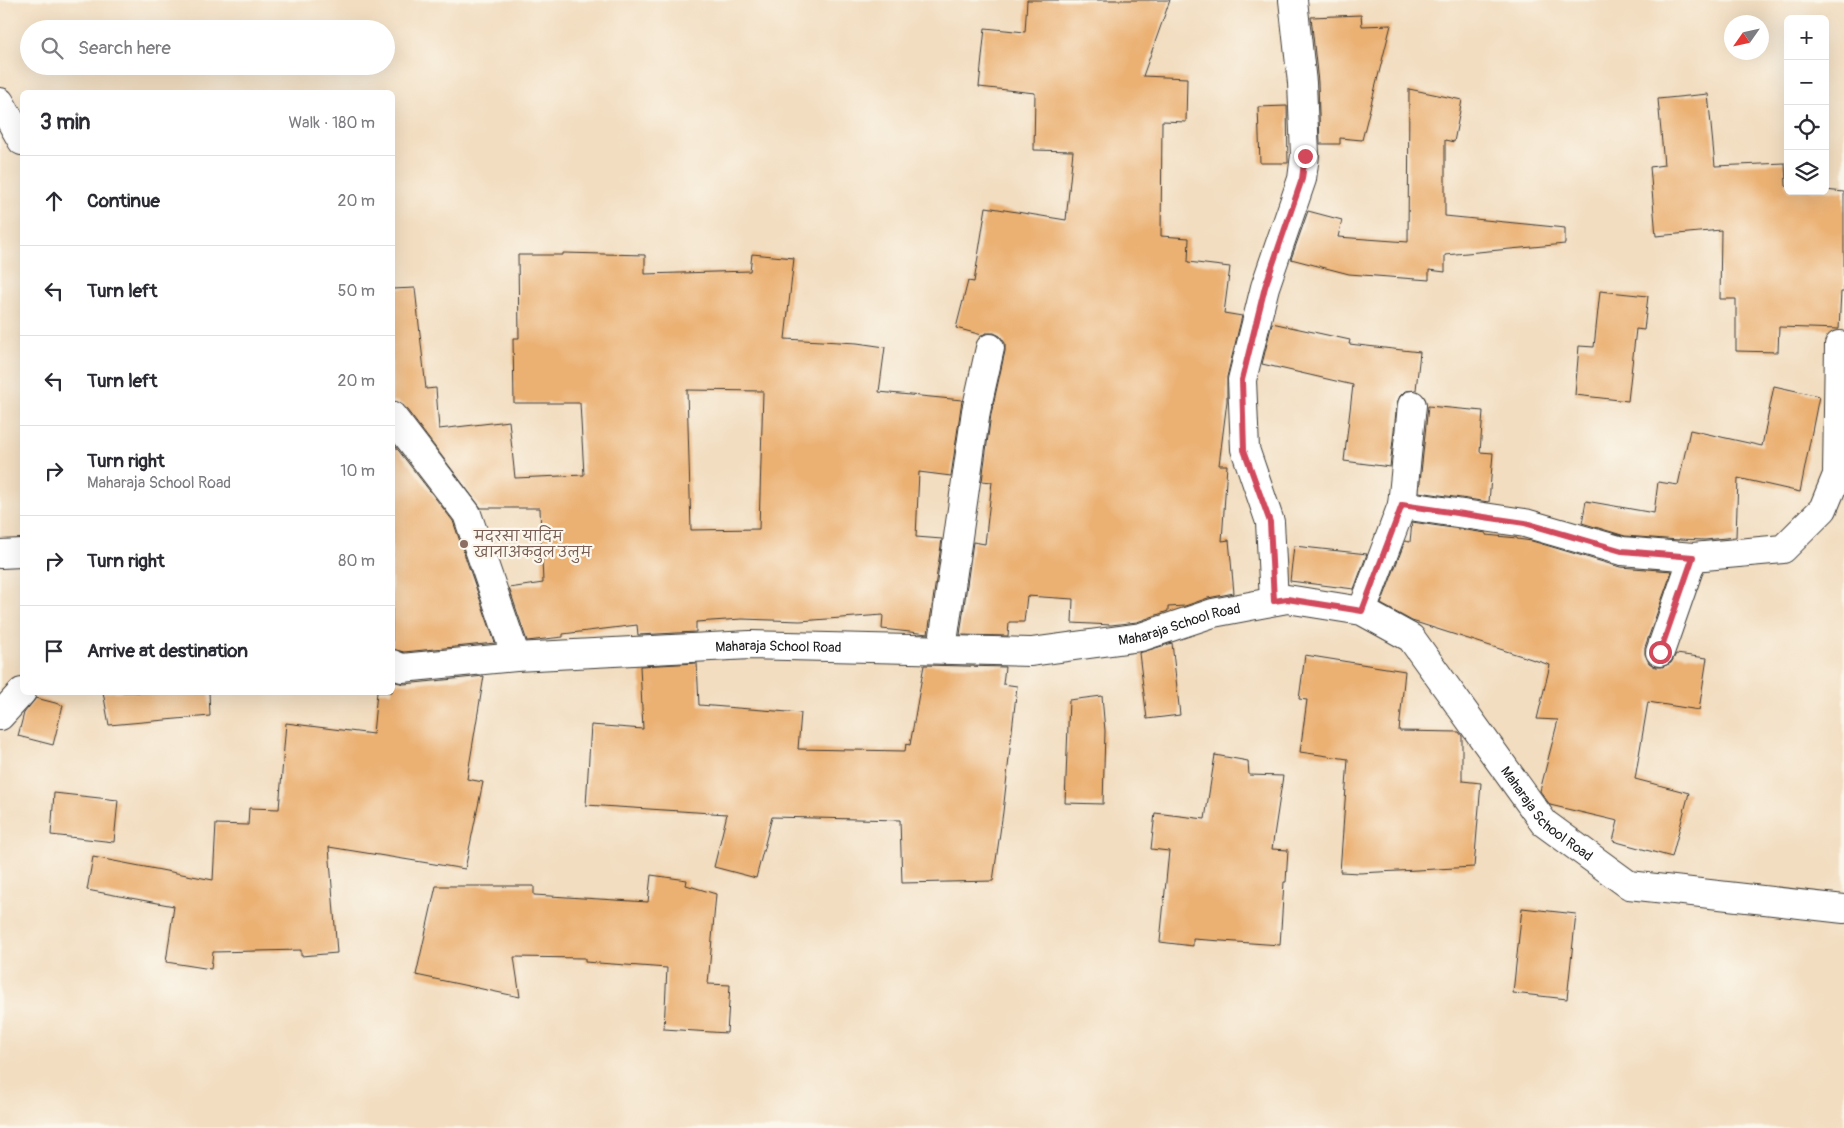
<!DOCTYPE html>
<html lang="en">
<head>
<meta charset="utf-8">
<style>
	:root { --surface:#fff; --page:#f7f7f7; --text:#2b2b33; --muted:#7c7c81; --line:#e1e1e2 }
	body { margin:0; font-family:Pangolin,"Playpen Sans Deva",sans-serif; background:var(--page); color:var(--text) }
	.controls { position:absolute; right:15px; top:15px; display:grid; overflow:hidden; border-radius:8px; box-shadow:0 5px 20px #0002 }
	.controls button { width:45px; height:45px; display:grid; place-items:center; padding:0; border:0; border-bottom:1px solid var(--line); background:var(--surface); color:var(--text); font:25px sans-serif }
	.compass { position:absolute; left:1724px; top:15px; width:45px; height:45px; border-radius:50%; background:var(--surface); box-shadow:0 5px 20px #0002; rotate:236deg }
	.stop { position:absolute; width:15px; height:15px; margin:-11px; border:4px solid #d1495b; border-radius:50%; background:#fff }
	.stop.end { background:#d1495b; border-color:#fff; box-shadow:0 1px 5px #0008 }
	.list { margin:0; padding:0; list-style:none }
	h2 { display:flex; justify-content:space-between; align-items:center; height:65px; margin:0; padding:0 20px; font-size:21px }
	h2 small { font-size:16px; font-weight:400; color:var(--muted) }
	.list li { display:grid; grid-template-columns:32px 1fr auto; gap:15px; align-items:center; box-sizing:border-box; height:90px; padding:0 20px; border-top:1px solid var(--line) }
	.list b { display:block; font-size:19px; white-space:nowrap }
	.list p { margin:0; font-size:16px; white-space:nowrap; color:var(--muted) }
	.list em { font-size:16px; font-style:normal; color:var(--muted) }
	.icon { flex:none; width:28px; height:28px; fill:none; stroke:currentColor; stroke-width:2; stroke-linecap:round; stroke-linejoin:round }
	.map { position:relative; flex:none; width:1844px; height:1128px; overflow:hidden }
	.search { position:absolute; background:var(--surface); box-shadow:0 5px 20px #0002; left:20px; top:20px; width:375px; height:55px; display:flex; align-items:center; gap:12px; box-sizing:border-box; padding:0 18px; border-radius:28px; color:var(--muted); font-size:19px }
	.panel { position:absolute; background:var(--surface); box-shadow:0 5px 20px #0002; left:20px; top:90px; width:375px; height:605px; border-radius:8px }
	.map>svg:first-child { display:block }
	.building { fill:#ebb173; fill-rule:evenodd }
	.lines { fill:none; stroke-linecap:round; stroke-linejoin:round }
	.minor-casing { stroke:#3c3935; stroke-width:30 }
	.minor { stroke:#fff; stroke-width:28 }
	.route { stroke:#d1495b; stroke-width:6 }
	.education-dot { fill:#8d6e63; stroke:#fbf7ec; stroke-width:2 }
	.labels { text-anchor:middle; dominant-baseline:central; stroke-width:4.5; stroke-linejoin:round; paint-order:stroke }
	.education-label { font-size:14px; fill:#785e54; stroke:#fbf7ec; text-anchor:start }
	.street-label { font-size:14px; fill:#1c1c1c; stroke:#fbf7ec }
</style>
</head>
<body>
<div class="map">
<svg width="1844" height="1128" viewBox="0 0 1844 1128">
	<rect width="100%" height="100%" fill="#fbf7ec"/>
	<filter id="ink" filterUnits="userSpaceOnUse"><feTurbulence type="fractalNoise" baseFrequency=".02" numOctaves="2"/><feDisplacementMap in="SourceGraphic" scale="10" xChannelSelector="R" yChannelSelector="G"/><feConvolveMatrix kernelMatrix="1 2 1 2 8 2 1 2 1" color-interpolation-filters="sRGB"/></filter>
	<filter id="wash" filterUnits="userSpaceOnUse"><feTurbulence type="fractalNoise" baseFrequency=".0096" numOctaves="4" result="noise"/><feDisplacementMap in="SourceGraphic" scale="20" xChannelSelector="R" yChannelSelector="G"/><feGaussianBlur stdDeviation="1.12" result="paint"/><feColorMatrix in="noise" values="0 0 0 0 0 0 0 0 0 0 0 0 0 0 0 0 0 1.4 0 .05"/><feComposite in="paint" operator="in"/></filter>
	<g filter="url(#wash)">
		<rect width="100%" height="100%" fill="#f2ddc0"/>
		<g id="blocks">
			<g class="building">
				<path d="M 1027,0 L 1170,0 L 1143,76 L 1187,78 L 1186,122 L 1162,121 L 1161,236 L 1189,238 L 1188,262 L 1230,267 L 1224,313 L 1242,316 L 1227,377 L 1227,401 L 1219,465 L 1227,465 L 1222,541 L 1229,540 L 1234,593 L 1208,598 L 1185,606 L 1168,607 L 1168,611 L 1137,622 L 1111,625 L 1072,623 L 1073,599 L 1027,596 L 1024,622 L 1009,622 L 1008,636 L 960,635 L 973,542 L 985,544 L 992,482 L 982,481 L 991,414 L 1005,351 L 1005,343 L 1000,336 L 994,333 L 986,333 L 982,335 L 956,328 L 968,281 L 974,282 L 986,207 L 1066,220 L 1073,151 L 1034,150 L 1035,93 L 979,87 L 985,28 L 1025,32 Z"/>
				<path d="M 1361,15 L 1362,26 L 1391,25 L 1362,140 L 1340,138 L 1340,144 L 1320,144 L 1318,82 L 1311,17 Z"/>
				<path d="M 1409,89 L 1462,100 L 1454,142 L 1445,140 L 1445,216 L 1565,228 L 1565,244 L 1445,255 L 1445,272 L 1429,270 L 1429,280 L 1349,274 L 1291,259 L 1308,211 L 1342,220 L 1338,237 L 1408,242 Z"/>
				<path d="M 1708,94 L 1715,166 L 1785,163 L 1786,186 L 1788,187 L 1788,191 L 1825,190 L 1844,192 L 1844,292 L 1841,292 L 1839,329 L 1779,327 L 1778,352 L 1736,351 L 1736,299 L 1720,299 L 1721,230 L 1656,236 L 1650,167 L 1664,165 L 1658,99 Z"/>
				<path d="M 1287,106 L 1288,163 L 1260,163 L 1258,107 Z"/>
				<path d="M 563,253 L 645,255 L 645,274 L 750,271 L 752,254 L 794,258 L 785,339 L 857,343 L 885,347 L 879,392 L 962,400 L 951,476 L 919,472 L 916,537 L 942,539 L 928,634 L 882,629 L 883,615 L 800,621 L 742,619 L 696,622 L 696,632 L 638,635 L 637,625 L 563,634 L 563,637 L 527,641 L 509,588 L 543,583 L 540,508 L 481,508 L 404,406 L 398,402 L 392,401 L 392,289 L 415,288 L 426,389 L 436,388 L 439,429 L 509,421 L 515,478 L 584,475 L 580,403 L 514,403 L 513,338 L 519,338 L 518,255 L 563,255 ZM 687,390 L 763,391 L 759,529 L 691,530 Z"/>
				<path d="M 1600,291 L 1648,296 L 1644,330 L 1636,329 L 1628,401 L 1575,395 L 1579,346 L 1594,347 Z"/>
				<path d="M 1272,323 L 1350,340 L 1349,344 L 1420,352 L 1416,390 L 1405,391 L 1400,396 L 1397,403 L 1390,467 L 1344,461 L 1353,385 L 1262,364 Z"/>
				<path d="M 1774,386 L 1819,396 L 1800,492 L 1738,478 L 1736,537 L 1705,540 L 1679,539 L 1679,540 L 1625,536 L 1582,523 L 1586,501 L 1654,513 L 1658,482 L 1678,485 L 1690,430 L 1762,446 Z"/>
				<path d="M 1428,406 L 1483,411 L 1480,452 L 1493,453 L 1489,502 L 1419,492 Z"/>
				<path d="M 392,442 L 453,521 L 495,643 L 404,652 L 392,649 Z"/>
				<path d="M 1412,522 L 1486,533 L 1486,535 L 1517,538 L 1517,539 L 1532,541 L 1620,567 L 1672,571 L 1645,647 L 1645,654 L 1649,663 L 1655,667 L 1662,667 L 1671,663 L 1676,654 L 1707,658 L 1699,710 L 1648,702 L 1635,779 L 1689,793 L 1672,857 L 1613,841 L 1618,821 L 1550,805 L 1540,791 L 1558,720 L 1537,719 L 1550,665 L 1412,621 L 1381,604 L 1405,541 L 1410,542 Z"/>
				<path d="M 1294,546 L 1367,554 L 1354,589 L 1290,581 Z"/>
				<path d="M 1172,643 L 1180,715 L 1147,719 L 1139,653 Z"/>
				<path d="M 1305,655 L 1405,671 L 1399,731 L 1459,732 L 1462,736 L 1462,781 L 1481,783 L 1474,867 L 1360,873 L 1340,872 L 1348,759 L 1300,752 L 1307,700 L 1299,699 Z"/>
				<path d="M 697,663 L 699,705 L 801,713 L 798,749 L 905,751 L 906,744 L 910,745 L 924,665 L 1005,667 L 1003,684 L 1017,686 L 1003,812 L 993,881 L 902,883 L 900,820 L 772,817 L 756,878 L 714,867 L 727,814 L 586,805 L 591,725 L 643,729 L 640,666 Z"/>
				<path d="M 484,676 L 467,779 L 483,782 L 465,869 L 329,847 L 337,953 L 301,956 L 301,950 L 213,952 L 211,969 L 166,962 L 174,906 L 87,890 L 93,857 L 213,880 L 216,824 L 248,825 L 249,808 L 279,809 L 286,723 L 373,734 L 377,692 L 392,692 L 392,681 L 404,684 Z"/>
				<path d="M 103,692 L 209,692 L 210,716 L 109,725 Z"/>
				<path d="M 1102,696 L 1105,731 L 1103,804 L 1065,803 L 1069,700 Z"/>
				<path d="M 36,698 L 63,705 L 53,745 L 18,736 L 24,713 Z"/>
				<path d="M 1215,755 L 1248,761 L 1249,775 L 1283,776 L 1272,849 L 1288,850 L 1286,882 L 1284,882 L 1280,945 L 1193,939 L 1193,946 L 1160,942 L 1169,851 L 1151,849 L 1155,813 L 1205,819 Z"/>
				<path d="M 54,793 L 118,800 L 114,842 L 51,835 Z"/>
				<path d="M 651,875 L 687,880 L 686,885 L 716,894 L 708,984 L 730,985 L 727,1033 L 664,1029 L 667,968 L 585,962 L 585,958 L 514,957 L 520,997 L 416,975 L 436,886 L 534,886 L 534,895 L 648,902 Z"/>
				<path d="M 1522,908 L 1576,914 L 1567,999 L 1513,993 Z"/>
			</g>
		</g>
	</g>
	<g filter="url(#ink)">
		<use href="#blocks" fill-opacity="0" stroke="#3c3935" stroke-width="1"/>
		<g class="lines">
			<defs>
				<g id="minor">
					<path d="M 0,102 L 22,141"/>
					<path d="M 392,416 L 467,514 L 516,657"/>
					<path d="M 1402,505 L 1525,523 L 1622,551 L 1693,557 L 1783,549 L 1823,509 L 1837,475 L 1839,345"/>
					<path d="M 0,554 L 22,553"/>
					<path d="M 1274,601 L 1270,522 L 1245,449 L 1242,380 L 1265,287 L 1302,179 L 1305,155 L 1302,83 L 1293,0"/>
					<path d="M 1362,611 L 1402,505 L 1412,405"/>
					<path d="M 942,649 L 976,411 L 990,348"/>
					<path d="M 1660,652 L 1693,557"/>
					<path id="s1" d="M 392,664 L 402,668 L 516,657 L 750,645 L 1031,652 L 1141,637 L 1213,613 L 1287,599 L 1362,611 L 1411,638 L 1544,823 L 1629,885 L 1844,909"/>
					<path d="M 0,716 L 22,692"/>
				</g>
			</defs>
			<use href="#minor" class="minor-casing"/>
			<use href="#minor" class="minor"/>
		</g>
	</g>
	<g class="lines" filter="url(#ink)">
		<path class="route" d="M 1305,156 L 1302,179 L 1265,287 L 1242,380 L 1244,450 L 1270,522 L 1274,601 L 1287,599 L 1362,611 L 1402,505 L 1525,523 L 1622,551 L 1693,557 L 1660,652"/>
	</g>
	<circle class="education-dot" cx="464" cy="544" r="5"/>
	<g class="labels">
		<g class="education-label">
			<text x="474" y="536">मदरसा यादिम<tspan x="474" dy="16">खानाअकवुल उलुम</tspan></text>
		</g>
		<g class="street-label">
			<text stroke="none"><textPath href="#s1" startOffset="792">Maharaja School Road</textPath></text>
			<text stroke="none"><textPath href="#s1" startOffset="388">Maharaja School Road</textPath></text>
			<text stroke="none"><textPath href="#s1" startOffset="1258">Maharaja School Road</textPath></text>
		</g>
	</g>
</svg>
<div class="controls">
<button>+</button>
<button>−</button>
<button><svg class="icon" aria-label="locate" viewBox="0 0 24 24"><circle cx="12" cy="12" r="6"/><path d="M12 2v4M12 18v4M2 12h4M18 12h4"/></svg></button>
<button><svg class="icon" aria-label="layers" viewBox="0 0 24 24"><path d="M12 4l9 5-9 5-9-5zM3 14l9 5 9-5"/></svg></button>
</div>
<svg class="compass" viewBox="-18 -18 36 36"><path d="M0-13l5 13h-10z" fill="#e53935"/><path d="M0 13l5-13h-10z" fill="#7c7c81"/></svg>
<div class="stop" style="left:1660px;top:652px"></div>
<div class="stop end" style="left:1305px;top:156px"></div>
<div class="search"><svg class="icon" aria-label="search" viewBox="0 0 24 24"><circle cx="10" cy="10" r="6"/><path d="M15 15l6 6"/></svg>Search here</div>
<section class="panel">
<h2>3 min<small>Walk · 180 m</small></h2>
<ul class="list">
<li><svg class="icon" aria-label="ahead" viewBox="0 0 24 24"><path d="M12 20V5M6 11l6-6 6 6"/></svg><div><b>Continue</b></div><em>20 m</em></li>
<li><svg class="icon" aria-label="left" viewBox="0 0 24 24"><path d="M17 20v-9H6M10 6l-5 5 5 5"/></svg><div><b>Turn left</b></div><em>50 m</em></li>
<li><svg class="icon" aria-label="left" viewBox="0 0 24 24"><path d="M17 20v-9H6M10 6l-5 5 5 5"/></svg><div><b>Turn left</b></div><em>20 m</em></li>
<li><svg class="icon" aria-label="right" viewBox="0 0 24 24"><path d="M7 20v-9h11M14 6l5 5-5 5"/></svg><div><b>Turn right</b><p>Maharaja School Road</p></div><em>10 m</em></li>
<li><svg class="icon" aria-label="right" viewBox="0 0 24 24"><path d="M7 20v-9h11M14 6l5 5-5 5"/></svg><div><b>Turn right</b></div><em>80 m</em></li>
<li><svg class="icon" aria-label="arrive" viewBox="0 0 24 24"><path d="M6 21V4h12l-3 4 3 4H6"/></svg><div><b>Arrive at destination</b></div></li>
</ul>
</section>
</div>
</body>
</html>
